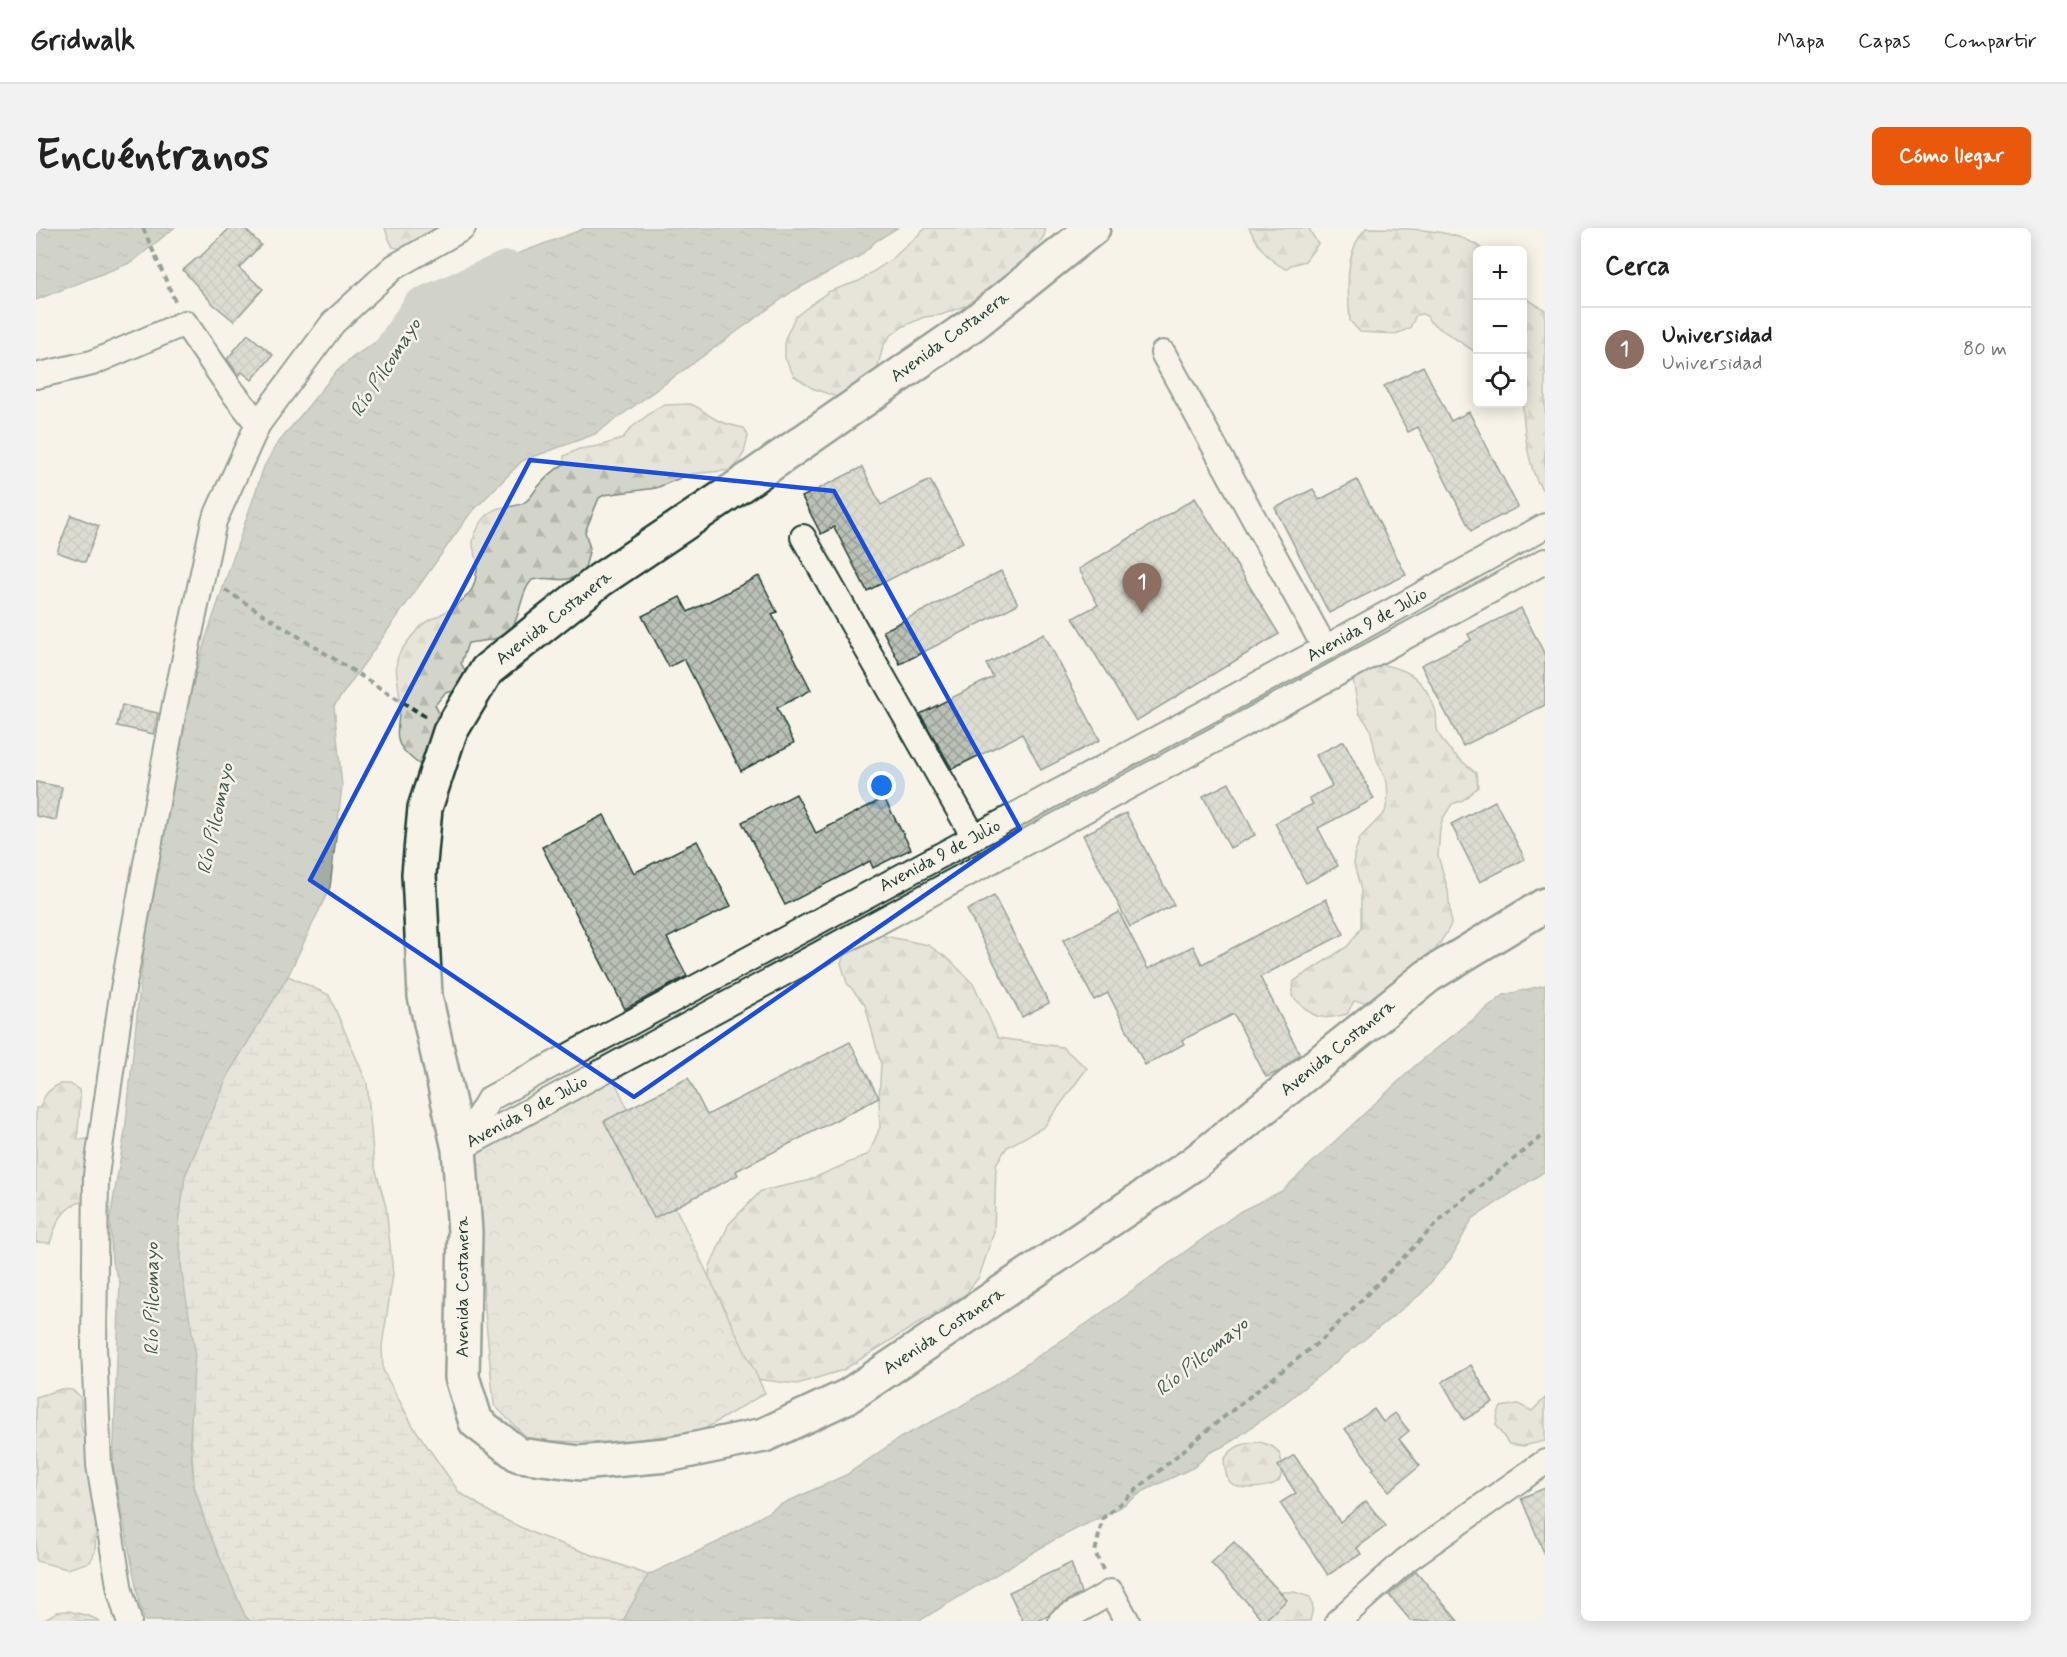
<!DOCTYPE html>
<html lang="es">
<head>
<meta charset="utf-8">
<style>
	:root { --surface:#fff; --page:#f2f2f2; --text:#222; --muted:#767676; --line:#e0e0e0; --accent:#ea580c }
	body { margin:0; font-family:Mynerve,sans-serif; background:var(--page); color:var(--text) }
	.controls { position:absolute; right:18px; top:18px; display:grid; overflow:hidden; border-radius:9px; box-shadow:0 3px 15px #0003 }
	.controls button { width:54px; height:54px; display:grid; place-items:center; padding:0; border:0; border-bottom:2px solid var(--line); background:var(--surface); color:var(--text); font:30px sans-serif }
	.you { position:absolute; left:846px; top:558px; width:21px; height:21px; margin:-15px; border:4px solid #fff; border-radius:50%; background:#1a73e8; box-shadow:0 0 0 9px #1a73e833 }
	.badge { display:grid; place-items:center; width:39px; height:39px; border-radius:50%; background:var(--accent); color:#fff; font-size:20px; font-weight:700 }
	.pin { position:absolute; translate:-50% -50px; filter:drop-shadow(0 2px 3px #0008) }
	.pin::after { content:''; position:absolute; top:32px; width:21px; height:18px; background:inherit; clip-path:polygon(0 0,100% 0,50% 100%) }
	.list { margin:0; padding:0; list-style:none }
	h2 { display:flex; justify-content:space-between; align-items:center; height:78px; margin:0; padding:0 24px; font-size:26px }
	h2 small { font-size:20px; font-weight:400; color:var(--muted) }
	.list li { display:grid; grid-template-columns:39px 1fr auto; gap:18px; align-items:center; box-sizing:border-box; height:84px; padding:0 24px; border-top:2px solid var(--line) }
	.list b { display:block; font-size:22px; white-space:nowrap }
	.list p { margin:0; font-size:20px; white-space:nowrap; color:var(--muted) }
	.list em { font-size:20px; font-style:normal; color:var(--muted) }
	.icon { flex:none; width:33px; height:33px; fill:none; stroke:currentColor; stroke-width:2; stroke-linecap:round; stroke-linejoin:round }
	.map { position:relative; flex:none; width:1509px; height:1393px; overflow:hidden; border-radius:9px }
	header { display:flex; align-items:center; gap:36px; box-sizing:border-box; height:84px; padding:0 30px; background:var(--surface); border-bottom:2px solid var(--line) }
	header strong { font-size:28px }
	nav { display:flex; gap:33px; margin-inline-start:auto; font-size:21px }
	.intro { display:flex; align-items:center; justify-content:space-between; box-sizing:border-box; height:144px; padding:0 36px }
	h1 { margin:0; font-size:42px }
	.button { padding:15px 27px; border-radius:9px; background:var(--accent); color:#fff; font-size:21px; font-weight:700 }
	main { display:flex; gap:36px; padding:0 36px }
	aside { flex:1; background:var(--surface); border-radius:9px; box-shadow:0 3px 15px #0003 }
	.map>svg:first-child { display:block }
	.forest { fill:url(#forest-firs); stroke:#79897f; stroke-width:1.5 }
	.wetland { fill:url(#wetland-marsh); stroke:#79897f; stroke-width:1.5 }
	.park { fill:url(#park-crowns); stroke:#79897f; stroke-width:1.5 }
	.water { fill:url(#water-ripples); stroke:#6f8077; stroke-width:1.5 }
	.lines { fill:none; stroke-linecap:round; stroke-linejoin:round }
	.river { stroke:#a4ada3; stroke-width:46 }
	.building { fill:url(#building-cross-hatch); stroke:#1f3d34; stroke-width:1.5 }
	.street-casing { stroke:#1f3d34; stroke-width:28 }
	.secondary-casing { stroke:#1f3d34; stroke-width:38 }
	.path { stroke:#1f3d34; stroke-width:4; stroke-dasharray:6 4.5; stroke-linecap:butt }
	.street { stroke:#f7f3e8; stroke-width:24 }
	.secondary { stroke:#f7f3e8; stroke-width:33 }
	.marked { fill:none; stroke:#1d4ed8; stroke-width:4.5; stroke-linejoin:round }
	.labels { text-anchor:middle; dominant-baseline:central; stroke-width:5; stroke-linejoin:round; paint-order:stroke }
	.street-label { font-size:18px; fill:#1f3d34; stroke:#f7f3e8 }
	.water-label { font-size:20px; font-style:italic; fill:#405950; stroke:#f7f3e8 }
</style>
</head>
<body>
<header>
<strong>Gridwalk</strong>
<nav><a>Mapa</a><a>Capas</a><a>Compartir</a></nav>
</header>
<div class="intro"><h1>Encuéntranos</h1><a class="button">Cómo llegar</a></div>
<main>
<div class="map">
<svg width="1509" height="1393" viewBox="0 0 1509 1393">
	<defs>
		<pattern id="forest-firs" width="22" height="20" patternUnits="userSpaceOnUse" patternTransform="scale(1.5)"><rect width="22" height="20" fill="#d3d5ca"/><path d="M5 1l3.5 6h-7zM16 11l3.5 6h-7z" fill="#b5b8ae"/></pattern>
		<pattern id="wetland-marsh" width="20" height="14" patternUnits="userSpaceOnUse" patternTransform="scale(1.5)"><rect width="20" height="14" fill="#d3d5ca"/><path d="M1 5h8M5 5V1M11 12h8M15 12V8" fill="none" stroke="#b5b8ae"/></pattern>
		<pattern id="park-crowns" width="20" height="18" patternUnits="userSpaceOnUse" patternTransform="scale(1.5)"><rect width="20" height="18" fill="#d3d5ca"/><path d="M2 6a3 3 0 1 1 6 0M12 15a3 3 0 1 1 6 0" fill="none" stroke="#b5b8ae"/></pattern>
		<pattern id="water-ripples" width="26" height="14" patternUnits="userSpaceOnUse" patternTransform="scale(1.5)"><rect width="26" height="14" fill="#a4ada3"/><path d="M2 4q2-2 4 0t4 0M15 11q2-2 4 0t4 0" fill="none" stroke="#858e86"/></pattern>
		<pattern id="building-cross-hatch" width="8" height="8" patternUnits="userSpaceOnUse" patternTransform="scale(1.5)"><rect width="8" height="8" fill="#bbc1b6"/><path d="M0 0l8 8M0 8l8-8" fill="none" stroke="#979e95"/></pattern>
	</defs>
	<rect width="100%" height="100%" fill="#f7f3e8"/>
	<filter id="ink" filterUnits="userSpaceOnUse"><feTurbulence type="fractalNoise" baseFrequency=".0167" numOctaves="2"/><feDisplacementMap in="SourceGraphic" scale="12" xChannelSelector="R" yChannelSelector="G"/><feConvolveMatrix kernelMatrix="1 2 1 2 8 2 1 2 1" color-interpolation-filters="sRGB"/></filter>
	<g filter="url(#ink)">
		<g class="forest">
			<path d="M 349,0 L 401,0 C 388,14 377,24 357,19 L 352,9 Z"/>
			<path d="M 890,0 L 1010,0 L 1008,8 L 984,42 L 939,74 L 905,87 L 888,89 L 868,98 L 854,108 L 847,118 L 840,146 L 806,171 L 776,160 L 758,148 L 749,130 L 749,111 L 759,89 L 792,64 L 823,53 L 856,31 Z"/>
			<path d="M 1213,0 L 1274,0 L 1274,3 L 1282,16 L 1269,33 L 1255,37 L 1250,41 C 1232,33 1222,17 1213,0 Z"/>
			<path d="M 1330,0 C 1365,0 1423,0 1447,22 L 1442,22 L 1441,125 L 1394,94 L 1391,88 L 1386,86 L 1380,87 L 1374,100 L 1360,106 L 1324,104 L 1314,93 C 1312,62 1307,25 1330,0 Z"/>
			<path d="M 1486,68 L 1509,82 L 1509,265 C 1479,232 1486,114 1486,68 Z"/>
			<path d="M 654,176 C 664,179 670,186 679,191 C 688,196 698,198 708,200 L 712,208 L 708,225 L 697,242 L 654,246 L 620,260 L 568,267 L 563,270 L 549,304 L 554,320 L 548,344 C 524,359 518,346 496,352 C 481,368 487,399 464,409 C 455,413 442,413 432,415 L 425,435 L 431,447 L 419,463 L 409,465 L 399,477 L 407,493 L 390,536 L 384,537 C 355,515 361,511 364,478 C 365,463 357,441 362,429 C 365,421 383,398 390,394 C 405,386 429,376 437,359 C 440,352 442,339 441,332 C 440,326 436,320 437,314 C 439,302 450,283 463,280 C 472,278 482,279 489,274 C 495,270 497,265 501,260 C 507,253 519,241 528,236 L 528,228 L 543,221 L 563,218 L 586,211 L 595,200 L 621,180 L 629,177 Z"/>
			<path d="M 1327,434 C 1364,439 1385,442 1399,481 C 1402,488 1399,497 1402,504 C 1408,520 1428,535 1440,545 L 1442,559 L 1427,572 L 1416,576 L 1407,590 L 1404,600 L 1402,628 L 1412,662 L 1415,696 L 1411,704 L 1389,738 L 1337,775 L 1318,773 L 1311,786 C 1281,794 1278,789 1256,768 L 1258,753 L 1312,718 L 1325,700 L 1325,662 L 1318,636 L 1318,627 L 1324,610 L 1349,584 L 1352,569 L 1351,554 L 1341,532 L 1334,500 L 1323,485 L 1316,446 Z"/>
			<path d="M 834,705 L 892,717 L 914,732 L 938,757 L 962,810 L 1026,819 L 1051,840 L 1008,899 L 971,919 L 960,936 L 958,1004 L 943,1049 L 930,1066 L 807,1142 L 761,1156 L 711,1150 L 670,1078 L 674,1038 L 693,996 L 725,963 L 771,953 L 833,926 L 844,899 L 843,870 L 845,836 L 829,777 L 811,755 L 805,735 L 814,717 Z"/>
			<path d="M 24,856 L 34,856 L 43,862 C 46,879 41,895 42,912 L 53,911 L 49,973 C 27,977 20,995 14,1015 L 0,1014 L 0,880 L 4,880 C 7,868 12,862 24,856 Z"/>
			<path d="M 25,1161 L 36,1162 L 44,1168 C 49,1190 38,1198 55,1216 L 58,1271 L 57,1282 L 60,1291 L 59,1324 L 54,1334 L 31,1341 L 0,1333 L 0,1169 Z"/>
			<path d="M 1509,1170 L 1509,1213 L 1487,1218 L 1473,1216 L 1460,1198 L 1462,1185 L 1465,1179 L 1482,1176 L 1496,1183 Z"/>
			<path d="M 1224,1214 C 1239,1218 1246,1223 1246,1239 C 1246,1244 1246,1248 1243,1252 C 1235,1261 1202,1263 1194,1254 C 1189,1249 1189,1239 1188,1232 C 1197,1217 1208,1215 1224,1214 Z"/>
			<path d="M 1247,1364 L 1258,1364 L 1274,1369 L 1277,1380 L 1274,1393 L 1226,1393 C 1227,1382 1237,1369 1247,1364 Z"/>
			<path d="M 32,1383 L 53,1388 L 64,1393 L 5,1393 L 21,1384 Z"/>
		</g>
		<path class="wetland" d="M 252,748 L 293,767 L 331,855 L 338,936 L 350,979 L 357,1046 L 346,1118 L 347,1142 L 377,1198 L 423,1264 L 457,1286 L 501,1307 L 612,1347 L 587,1393 L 214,1393 L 209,1388 L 171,1300 L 158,1258 L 143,995 L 149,948 L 194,843 Z"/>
		<path class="park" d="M 574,844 L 729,1165 L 665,1203 L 576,1215 L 493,1212 L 458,1177 L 449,1083 L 439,924 Z"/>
		<g class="water">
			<path d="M 0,0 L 138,0 L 96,34 L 0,72 Z"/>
			<path d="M 550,0 L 861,0 L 840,13 L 824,28 L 757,63 L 559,206 L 486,233 L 433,287 L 298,478 L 306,558 L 294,659 L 252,748 L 194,843 L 149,948 L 143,994 L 145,1040 L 159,1122 L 154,1211 L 158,1258 L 171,1300 L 209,1388 L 214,1393 L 109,1393 L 104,1378 L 77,1238 L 84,1054 L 76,1034 L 74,991 L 89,904 L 108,719 L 120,655 L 145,499 L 169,413 L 228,239 L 239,219 L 300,144 L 317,129 L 388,82 L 395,82 L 413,71 L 468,31 Z"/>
			<path d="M 1509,757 L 1509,943 L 1436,991 L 1415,1030 L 1386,1065 L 1245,1178 L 1192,1216 L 1173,1225 L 1158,1239 L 1108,1263 L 1083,1280 L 1016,1313 L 883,1393 L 587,1393 L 612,1347 L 684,1313 L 744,1277 L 810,1247 L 864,1210 L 922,1180 L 956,1159 L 1053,1094 L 1205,983 L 1246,963 L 1380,837 L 1468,767 Z"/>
		</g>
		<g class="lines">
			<path class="river" d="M 353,135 L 388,82 L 471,46"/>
		</g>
		<g class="building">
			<path d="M 194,0 L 208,0 L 225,17 L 203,40 L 227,61 L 198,93 L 177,76 L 147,42 L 162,29 L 163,30 Z"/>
			<path d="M 212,106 L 237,127 L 216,152 L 206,144 L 203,148 L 191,131 Z"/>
			<path d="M 1387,138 L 1415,193 L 1433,184 L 1482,279 L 1435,303 L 1382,199 L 1372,204 L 1348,158 Z"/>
			<path d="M 826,239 L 845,277 L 894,252 L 927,314 L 831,363 L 798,299 L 785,306 L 766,269 Z"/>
			<path d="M 1321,252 L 1370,347 L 1293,385 L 1239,280 L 1277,261 L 1283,272 Z"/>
			<path d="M 1159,270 L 1243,406 L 1100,493 L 1037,390 L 1062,377 L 1043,341 Z"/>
			<path d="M 35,287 L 63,298 L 49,334 L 21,324 Z"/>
			<path d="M 965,343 L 982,376 L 864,436 L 847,403 Z"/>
			<path d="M 723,348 L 741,384 L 736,386 L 775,462 L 741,480 L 758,515 L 705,543 L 648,431 L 633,439 L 606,388 L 644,369 L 652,384 Z"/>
			<path d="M 1485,380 L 1509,427 L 1509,477 L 1427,518 L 1385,437 L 1435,412 L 1432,406 Z"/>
			<path d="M 1008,406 L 1064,512 L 1005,542 L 986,506 L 916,541 L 884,486 L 957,449 L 950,436 Z"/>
			<path d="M 86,477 L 122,485 L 118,506 L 81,498 Z"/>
			<path d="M 1308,513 L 1338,571 L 1282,600 L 1302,638 L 1270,655 L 1239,595 L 1277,576 L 1273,570 L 1296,558 L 1280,527 Z"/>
			<path d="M 0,554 L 26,559 L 20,592 L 0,588 Z"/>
			<path d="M 1193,555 L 1219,607 L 1194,620 L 1167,568 Z"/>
			<path d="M 760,566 L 780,605 L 848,570 L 875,621 L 837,640 L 834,633 L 749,677 L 706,594 Z"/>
			<path d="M 1459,573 L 1489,631 L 1444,654 L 1415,596 Z"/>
			<path d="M 1090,585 L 1138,677 L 1094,699 L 1047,607 Z"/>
			<path d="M 568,587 L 598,645 L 661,613 L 695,678 L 631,710 L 651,748 L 589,781 L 506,619 Z"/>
			<path d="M 958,668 L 1013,775 L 986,789 L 931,682 Z"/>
			<path d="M 1290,671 L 1308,706 L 1224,749 L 1264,826 L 1244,843 L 1230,849 L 1198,786 L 1146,812 L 1148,816 L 1109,837 L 1072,765 L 1058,772 L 1027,712 L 1083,684 L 1112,741 L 1157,718 L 1166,736 Z"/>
			<path d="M 814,814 L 843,870 L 700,943 L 702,947 L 618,990 L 568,893 L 652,850 L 671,887 Z"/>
			<path d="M 1435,1137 L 1457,1175 L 1428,1192 L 1406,1154 Z"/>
			<path d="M 1338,1181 L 1347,1194 L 1359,1185 L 1373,1203 L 1363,1211 L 1384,1238 L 1353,1263 L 1336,1242 L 1338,1240 L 1309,1201 Z"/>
			<path d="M 1258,1227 L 1304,1294 L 1330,1273 L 1350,1298 L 1321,1320 L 1325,1326 L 1292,1347 L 1244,1275 L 1260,1265 L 1242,1238 Z"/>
			<path d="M 1509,1260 L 1509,1327 L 1485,1270 Z"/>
			<path d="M 1198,1314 L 1251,1372 L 1228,1393 L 1175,1335 Z"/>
			<path d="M 1035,1335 L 1045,1365 L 1018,1381 L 1012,1388 L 1002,1393 L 987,1393 L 973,1364 Z"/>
			<path d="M 1380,1343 L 1422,1393 L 1375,1393 L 1353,1367 Z"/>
		</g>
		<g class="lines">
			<defs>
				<g id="street">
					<path d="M 1127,125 L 1289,420"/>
					<path d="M 0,148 L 56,135 L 149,95 L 196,163 L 222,196"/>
					<path d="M 767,309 L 938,609"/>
					<path d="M 425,920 L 1509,333"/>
					<path d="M 423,921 L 453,871 L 1289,420 L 1509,298"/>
					<path d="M 93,1393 L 84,1363 L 63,1237 L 58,1120 L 60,947 L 86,767 L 139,476 L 178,293 L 222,196 L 297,95 L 358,39 L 427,0"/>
					<path d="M 1025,1393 L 1075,1364 L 1091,1393"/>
					<path d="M 1302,1393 L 1370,1332 L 1509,1234"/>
				</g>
				<path id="secondary" d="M 1057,0 L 937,96 L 689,268 L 564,352 L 451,442 L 414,504 L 389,580 L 383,646 L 389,768 L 423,921 L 429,1004 L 426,1149 L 440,1194 L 483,1227 L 544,1235 L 631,1227 L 728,1207 L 812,1168 L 1157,936 L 1392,748 L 1509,677"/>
			</defs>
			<use href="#street" class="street-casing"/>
			<use href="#secondary" class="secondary-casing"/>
			<g class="path">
				<path d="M 107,0 L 139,73"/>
				<path d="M 189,362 L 390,489"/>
				<path d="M 1067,1342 L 1059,1324 L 1067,1290 L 1174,1200 L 1289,1109 L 1413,983 L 1509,906"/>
			</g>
			<use href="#street" class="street"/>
			<use href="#secondary" class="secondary"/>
		</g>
	</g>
	<path d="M0 0H1509V1393H0ZM 494,232 L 798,263 L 984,601 L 598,869 L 274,652 Z" fill="#f7f3e8" fill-opacity=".55" fill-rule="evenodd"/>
	<path class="marked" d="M 494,232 L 798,263 L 984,601 L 598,869 L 274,652 Z"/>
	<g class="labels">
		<g class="street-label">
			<text transform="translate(914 109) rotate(-36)">Avenida Costanera</text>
			<text transform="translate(518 390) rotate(-38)">Avenida Costanera</text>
			<text transform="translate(1331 397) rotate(-29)">Avenida 9 de Julio</text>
			<text transform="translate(904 628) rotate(-28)">Avenida 9 de Julio</text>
			<text transform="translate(1302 820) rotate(-39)">Avenida Costanera</text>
			<text transform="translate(491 884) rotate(-28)">Avenida 9 de Julio</text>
			<text transform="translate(427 1059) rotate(-90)">Avenida Costanera</text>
			<text transform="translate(908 1103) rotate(-34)">Avenida Costanera</text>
		</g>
		<g class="water-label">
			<text transform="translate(350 140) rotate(-57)">Río Pilcomayo</text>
			<text transform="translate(180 591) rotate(-78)">Río Pilcomayo</text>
			<text transform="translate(116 1071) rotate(-90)">Río Pilcomayo</text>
			<text transform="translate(1166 1129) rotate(-39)">Río Pilcomayo</text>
		</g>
	</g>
</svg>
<div class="controls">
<button>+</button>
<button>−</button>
<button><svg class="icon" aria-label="locate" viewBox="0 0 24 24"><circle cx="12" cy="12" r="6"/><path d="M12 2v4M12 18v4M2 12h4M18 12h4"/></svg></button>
</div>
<div class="you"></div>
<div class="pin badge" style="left:1106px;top:385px;background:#8d6e63">1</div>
</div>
<aside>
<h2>Cerca<small></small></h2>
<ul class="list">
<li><span class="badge" style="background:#8d6e63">1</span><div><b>Universidad</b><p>Universidad</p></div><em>80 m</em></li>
</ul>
</aside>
</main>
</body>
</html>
